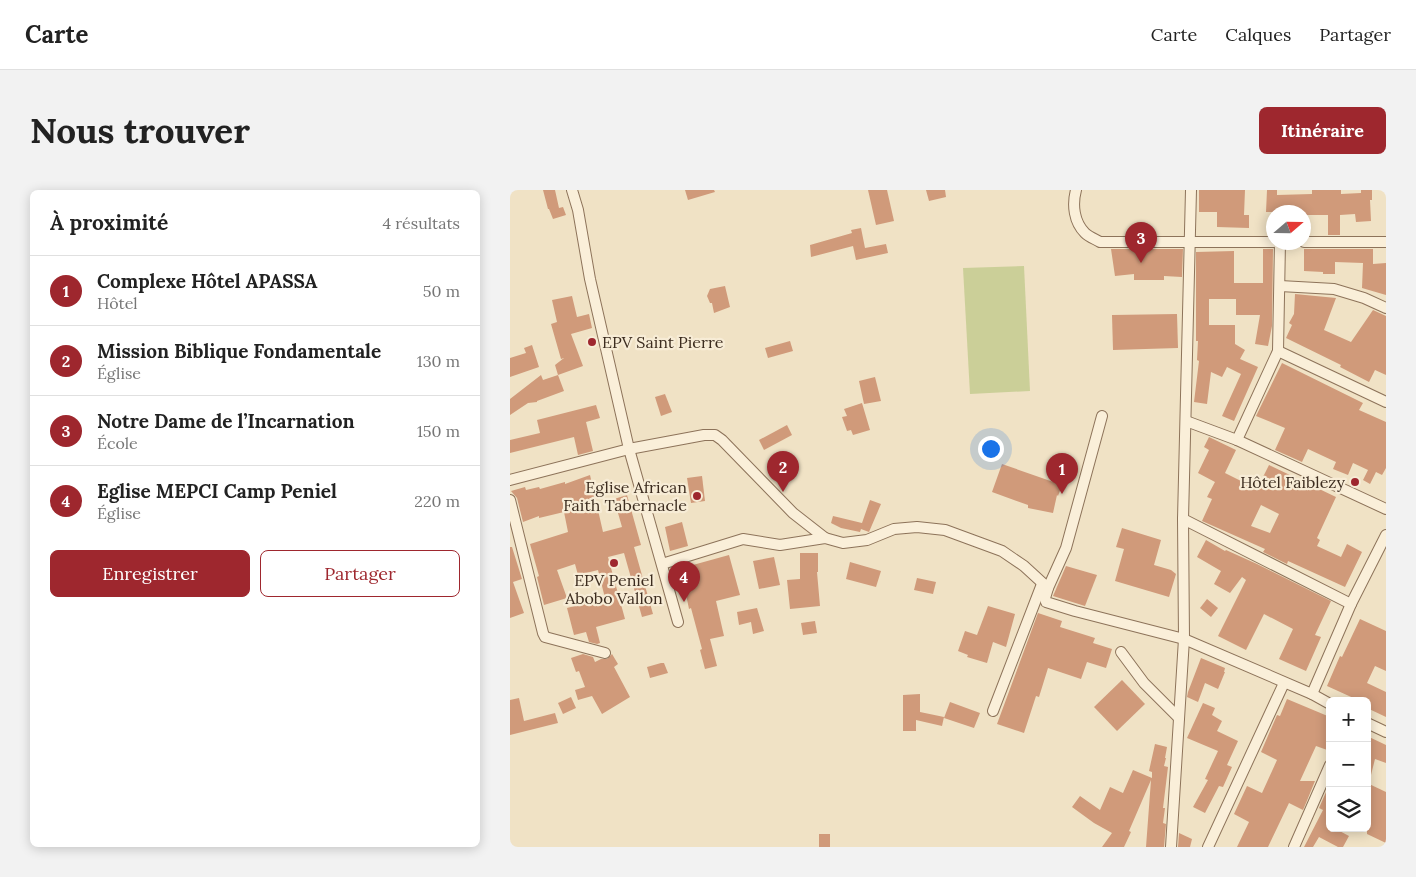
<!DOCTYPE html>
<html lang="fr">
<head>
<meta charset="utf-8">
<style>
	:root { --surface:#fff; --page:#f2f2f2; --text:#222; --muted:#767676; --line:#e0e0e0; --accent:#9e272e }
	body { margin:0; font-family:Lora,serif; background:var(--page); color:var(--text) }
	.controls { position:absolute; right:15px; bottom:15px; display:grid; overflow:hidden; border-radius:8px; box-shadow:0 2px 12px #0003 }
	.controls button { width:45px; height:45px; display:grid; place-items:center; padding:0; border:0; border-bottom:1px solid var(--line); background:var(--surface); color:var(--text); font:25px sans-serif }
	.compass { position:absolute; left:756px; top:15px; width:45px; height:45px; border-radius:50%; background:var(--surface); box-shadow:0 2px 12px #0003; rotate:70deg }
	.you { position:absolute; left:480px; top:258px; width:18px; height:18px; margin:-12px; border:4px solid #fff; border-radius:50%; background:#1a73e8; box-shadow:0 0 0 8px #1a73e833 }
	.badge { display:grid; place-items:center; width:32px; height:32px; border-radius:50%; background:var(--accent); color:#fff; font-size:16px; font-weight:700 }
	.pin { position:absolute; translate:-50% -41px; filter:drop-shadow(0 1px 2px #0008) }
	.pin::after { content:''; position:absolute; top:26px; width:18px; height:15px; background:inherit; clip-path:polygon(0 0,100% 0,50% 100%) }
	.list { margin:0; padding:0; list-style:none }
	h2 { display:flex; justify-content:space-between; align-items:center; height:65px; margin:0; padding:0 20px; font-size:21px }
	h2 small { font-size:16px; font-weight:400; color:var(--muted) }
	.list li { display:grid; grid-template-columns:32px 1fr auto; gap:15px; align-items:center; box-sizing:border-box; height:70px; padding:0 20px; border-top:1px solid var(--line) }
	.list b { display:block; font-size:19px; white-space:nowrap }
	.list p { margin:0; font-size:16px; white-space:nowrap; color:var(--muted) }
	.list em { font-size:16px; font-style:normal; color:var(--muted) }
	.actions { display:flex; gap:10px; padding:15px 20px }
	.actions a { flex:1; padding:11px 0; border:1px solid var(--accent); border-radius:8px; text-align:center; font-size:18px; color:var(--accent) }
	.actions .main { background:var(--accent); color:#fff }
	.icon { flex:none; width:28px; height:28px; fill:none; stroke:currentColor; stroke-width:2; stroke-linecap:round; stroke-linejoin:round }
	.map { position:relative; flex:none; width:876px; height:657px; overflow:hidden; border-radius:8px }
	header { display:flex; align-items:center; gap:30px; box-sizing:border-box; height:70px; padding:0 25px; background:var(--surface); border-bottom:1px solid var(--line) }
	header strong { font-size:24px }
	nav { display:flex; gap:28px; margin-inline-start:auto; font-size:18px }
	.intro { display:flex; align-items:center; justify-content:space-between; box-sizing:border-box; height:120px; padding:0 30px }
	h1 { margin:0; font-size:35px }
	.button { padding:12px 22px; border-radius:8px; background:var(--accent); color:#fff; font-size:18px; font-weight:700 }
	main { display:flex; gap:30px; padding:0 30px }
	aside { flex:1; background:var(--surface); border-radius:8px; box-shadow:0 2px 12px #0003 }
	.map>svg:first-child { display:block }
	.green { fill:#cbcf98 }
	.building { fill:#d09a7a; fill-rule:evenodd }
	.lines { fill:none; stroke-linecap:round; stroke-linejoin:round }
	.street-casing { stroke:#8d735a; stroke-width:12 }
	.street { stroke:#faefd9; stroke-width:10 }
	.poi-dot { fill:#9e272e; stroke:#f7ecd6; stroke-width:2 }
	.labels { text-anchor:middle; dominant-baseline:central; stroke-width:4.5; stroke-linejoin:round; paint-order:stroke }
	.poi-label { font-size:16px; fill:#3c2c1f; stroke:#f7ecd6; text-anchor:end }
</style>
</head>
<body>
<header>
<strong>Carte</strong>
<nav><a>Carte</a><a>Calques</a><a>Partager</a></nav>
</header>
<div class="intro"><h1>Nous trouver</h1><a class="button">Itinéraire</a></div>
<main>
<aside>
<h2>À proximité<small>4 résultats</small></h2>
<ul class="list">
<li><span class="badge">1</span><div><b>Complexe Hôtel APASSA</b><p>Hôtel</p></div><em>50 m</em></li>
<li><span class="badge">2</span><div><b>Mission Biblique Fondamentale</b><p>Église</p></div><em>130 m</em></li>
<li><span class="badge">3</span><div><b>Notre Dame de l’Incarnation</b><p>École</p></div><em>150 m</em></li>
<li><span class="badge">4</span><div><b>Eglise MEPCI Camp Peniel</b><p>Église</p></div><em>220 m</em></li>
</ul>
<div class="actions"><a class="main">Enregistrer</a><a>Partager</a></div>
</aside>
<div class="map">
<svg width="876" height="657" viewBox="0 0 876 657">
	<rect width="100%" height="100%" fill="#f0e2c5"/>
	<path class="green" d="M 514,76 L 520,201 L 460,204 L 453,78 Z"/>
	<g class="building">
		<path d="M 33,0 L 45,0 L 49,18 L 53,17 L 56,25 L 43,29 L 39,19 L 38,19 Z"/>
		<path d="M 175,0 L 204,0 L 205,2 L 178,10 Z"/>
		<path d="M 358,0 L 377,0 L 384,31 L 366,35 Z"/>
		<path d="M 416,0 L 435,0 L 436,7 L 419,11 Z"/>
		<path d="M 689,0 L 735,0 L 734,25 L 739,25 L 739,38 L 707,37 L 707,22 L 689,22 Z"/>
		<path d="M 757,0 L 767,0 L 767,5 L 802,4 L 802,0 L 831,0 L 831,4 L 851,3 L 851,0 L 862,0 L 862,10 L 860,10 L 861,31 L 846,32 L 845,24 L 830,25 L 830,45 L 818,45 L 818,25 L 794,25 L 794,22 L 756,22 Z"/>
		<path d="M 351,38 L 355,58 L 376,54 L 378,63 L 346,70 L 343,56 L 301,67 L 300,55 L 342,43 L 341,40 Z"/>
		<path d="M 601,59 L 673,59 L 672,87 L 654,86 L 654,90 L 624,90 L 624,84 L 605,86 Z"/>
		<path d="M 753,59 L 763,59 L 762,136 L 758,156 L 745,154 L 750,125 L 726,125 L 726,109 L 699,109 L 699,135 L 725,135 L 725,154 L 735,160 L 730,169 L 748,177 L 724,231 L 712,226 L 731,184 L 717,177 L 712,187 L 701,182 L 697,214 L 684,212 L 689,171 L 687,170 L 688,151 L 686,151 L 686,62 L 724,61 L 724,93 L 753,93 Z"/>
		<path d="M 794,59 L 863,59 L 863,74 L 876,73 L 876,105 L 852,98 L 853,73 L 825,72 L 825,84 L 813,84 L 813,82 L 794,81 Z"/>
		<path d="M 215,96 L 220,117 L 204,123 L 202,113 L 200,113 L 197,106 L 200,99 Z"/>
		<path d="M 785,104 L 826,108 L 814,140 L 841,152 L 863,120 L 876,126 L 876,185 L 865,180 L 859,192 L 830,177 L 831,175 L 776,148 L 782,135 L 779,133 L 784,124 Z"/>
		<path d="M 62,106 L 67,127 L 79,124 L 82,138 L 61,144 L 73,176 L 48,185 L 45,175 L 54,168 L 51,169 L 41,134 L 47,132 L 42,110 Z"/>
		<path d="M 667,124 L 668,158 L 603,160 L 602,125 Z"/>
		<path d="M 280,151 L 283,161 L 258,168 L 255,158 Z"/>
		<path d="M 22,155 L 29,177 L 0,187 L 0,168 L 16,163 L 14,158 Z"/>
		<path d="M 772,173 L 853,213 L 849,220 L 876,232 L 876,278 L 872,285 L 866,282 L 860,294 L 853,290 L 858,280 L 843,273 L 838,285 L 823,279 L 826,272 L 798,259 L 792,272 L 765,260 L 775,238 L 746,226 Z"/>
		<path d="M 31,185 L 33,190 L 48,185 L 54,201 L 27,211 L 27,212 L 18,213 L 0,225 L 0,209 Z"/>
		<path d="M 365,187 L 371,211 L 354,214 L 349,191 Z"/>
		<path d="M 155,204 L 162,222 L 151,226 L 145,207 Z"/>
		<path d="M 352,213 L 360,240 L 343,245 L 341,240 L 337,241 L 332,227 L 337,226 L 334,219 Z"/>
		<path d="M 86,215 L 90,228 L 76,232 L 83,261 L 68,265 L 64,247 L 0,263 L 0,250 L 30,243 L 27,230 Z"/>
		<path d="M 277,235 L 282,245 L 254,260 L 249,250 Z"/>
		<path d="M 699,247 L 726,260 L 715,283 L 747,299 L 759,275 L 826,307 L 807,348 L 810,350 L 807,356 L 831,367 L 837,354 L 852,362 L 835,397 L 778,371 L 777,374 L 753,362 L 755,359 L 692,331 L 702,309 L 697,307 L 705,292 L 688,283 L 699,260 L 694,257 ZM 751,315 L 769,324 L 760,343 L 741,336 Z"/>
		<path d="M 492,274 L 552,295 L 548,306 L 547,305 L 543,323 L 518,318 L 518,315 L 482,302 Z"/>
		<path d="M 80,285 L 93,342 L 112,337 L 104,309 L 117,305 L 131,355 L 124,357 L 143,424 L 132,427 L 114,363 L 98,367 L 115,429 L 86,437 L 90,453 L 87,454 L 79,452 L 76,442 L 64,445 L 57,418 L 95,408 L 88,380 L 68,385 L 65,374 L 47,380 L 57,408 L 34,415 L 27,387 L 29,386 L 20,354 L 58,342 L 54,322 L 29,328 L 29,326 L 13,332 L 7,308 L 1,301 L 15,297 L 16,300 L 29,297 L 30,299 L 55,292 L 55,294 Z"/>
		<path d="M 192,286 L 195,311 L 181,313 L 177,288 Z"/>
		<path d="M 360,310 L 371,314 L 359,342 L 351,339 L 350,342 L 331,338 L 321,333 L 323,326 L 352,333 Z"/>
		<path d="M 172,332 L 178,356 L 160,361 L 155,337 Z"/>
		<path d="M 612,338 L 651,350 L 644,375 L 661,380 L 666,384 L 659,407 L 605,391 L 614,359 L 606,357 Z"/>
		<path d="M 696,350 L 715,361 L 716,360 L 747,374 L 821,411 L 805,445 L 811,447 L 796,481 L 769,469 L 783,439 L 754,424 L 736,460 L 708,446 L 736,390 L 732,387 L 720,403 L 704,394 L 711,381 L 687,367 Z"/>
		<path d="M 0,357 L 2,357 L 12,389 L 3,392 L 14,423 L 0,428 Z"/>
		<path d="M 290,363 L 308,363 L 308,382 L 307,382 L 310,416 L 280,419 L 277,390 L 290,389 Z"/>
		<path d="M 219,365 L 230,405 L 206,411 L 214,446 L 200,449 L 207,476 L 195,479 L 190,460 L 192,459 L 181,418 L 179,419 L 172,385 L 174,385 L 172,378 Z"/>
		<path d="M 264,367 L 270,395 L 249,399 L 243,371 Z"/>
		<path d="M 340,372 L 371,381 L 366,397 L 336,389 Z"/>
		<path d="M 556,376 L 587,385 L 575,416 L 543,406 Z"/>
		<path d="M 407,388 L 426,392 L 423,404 L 404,400 Z"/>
		<path d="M 697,409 L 708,418 L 701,427 L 690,418 Z"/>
		<path d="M 478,416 L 505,424 L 496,457 L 483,452 L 477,473 L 457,467 L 458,465 L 448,461 L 455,441 L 467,445 Z"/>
		<path d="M 247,418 L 254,441 L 243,444 L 241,432 L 229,435 L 227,422 Z"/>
		<path d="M 528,423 L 552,431 L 550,437 L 585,448 L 583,453 L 602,459 L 596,478 L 577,472 L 571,489 L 538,478 L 529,507 L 526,506 L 514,543 L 487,534 Z"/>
		<path d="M 850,429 L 876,441 L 876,481 L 865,476 L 857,493 L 876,502 L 876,527 L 857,518 L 857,511 L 850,511 L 817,496 L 830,466 L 832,467 Z"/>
		<path d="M 305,431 L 307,443 L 293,445 L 291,433 Z"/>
		<path d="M 73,464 L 83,467 L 85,472 L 91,469 L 97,469 L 102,464 L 108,474 L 104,477 L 120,507 L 92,524 L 82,506 L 68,510 L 65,500 L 75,497 L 69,481 L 66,482 L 61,468 Z"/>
		<path d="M 691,468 L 715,478 L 714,482 L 715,482 L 708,499 L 695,493 L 688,512 L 677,507 L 678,502 Z"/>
		<path d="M 151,473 L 154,473 L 158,483 L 140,488 L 137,477 Z"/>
		<path d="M 612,490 L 635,514 L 607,541 L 584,517 Z"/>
		<path d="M 410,504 L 410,522 L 434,527 L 432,536 L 406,530 L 406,541 L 393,541 L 393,505 Z"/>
		<path d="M 61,507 L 66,518 L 53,524 L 48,513 Z"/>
		<path d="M 9,508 L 14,531 L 45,523 L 48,533 L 0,545 L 0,510 Z"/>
		<path d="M 777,509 L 820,527 L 820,561 L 806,556 L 790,591 L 805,591 L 796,613 L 793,620 L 779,613 L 758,657 L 727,657 L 739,632 L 724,624 L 737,596 L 752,603 L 767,570 L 751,562 L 767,525 L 770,526 Z"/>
		<path d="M 440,512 L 470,523 L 464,538 L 434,528 Z"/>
		<path d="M 693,513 L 705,518 L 702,525 L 712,531 L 707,541 L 728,551 L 717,575 L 722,577 L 713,597 L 709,596 L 695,623 L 683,617 L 698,590 L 695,589 L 708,561 L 677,548 Z"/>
		<path d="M 857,546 L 876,555 L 876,573 L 865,569 L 860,589 L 857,589 Z"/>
		<path d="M 645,554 L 657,557 L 655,568 L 656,568 L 654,576 L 658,577 L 653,618 L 655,618 L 653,633 L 656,634 L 654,657 L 636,657 L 641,590 L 619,641 L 621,642 L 614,657 L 592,657 L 602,643 L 584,633 L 562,617 L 570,606 L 590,620 L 600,597 L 613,603 L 623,580 L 642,588 L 642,582 L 639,581 Z"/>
		<path d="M 820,593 L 820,638 L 824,638 L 839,646 L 833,657 L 828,657 L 809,647 L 803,657 L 794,657 L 813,620 L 809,618 Z"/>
		<path d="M 857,593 L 876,602 L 876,653 L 857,644 Z"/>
		<path d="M 669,643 L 682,649 L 680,657 L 668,657 Z"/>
		<rect x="309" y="644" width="11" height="13"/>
	</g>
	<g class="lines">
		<defs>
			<g id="street">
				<path d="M 62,0 L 68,20 L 80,89 L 119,259 L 168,432"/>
				<path d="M 566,0 C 562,15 564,32 575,43 C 579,47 585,49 590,52 L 764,52"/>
				<path d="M 794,52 L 876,52"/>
				<path d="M 770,96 L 824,99 L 854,108 L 876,118"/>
				<path d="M 768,161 L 876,212"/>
				<path d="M 592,226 L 556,358 L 538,398 L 535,408 L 536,412 L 565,421 L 674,449 L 802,504 L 820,514"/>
				<path d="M 676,231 L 727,250 L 876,319"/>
				<path d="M 727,250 L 768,161 L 770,52"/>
				<path d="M 0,290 L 119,259 L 194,245 L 205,245 L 212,250 L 283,323 L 315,348"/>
				<path d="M 0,310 L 33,443 L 35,447 L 95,463"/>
				<path d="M 673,329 L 841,414"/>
				<path d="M 152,374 L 233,349 L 270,355 L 315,348 L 333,353 L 357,350 L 384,339 L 407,337 L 435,340 L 492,361 L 514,376 L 538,398"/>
				<path d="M 611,462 L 634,493 L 669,528"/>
				<path d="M 802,504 L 841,414 L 876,345"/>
				<path d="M 483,521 L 532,394"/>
				<path d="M 857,533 L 876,542"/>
				<path d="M 661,657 L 674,449 L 673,329 L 681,0"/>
				<path d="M 698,657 L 774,493"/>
				<path d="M 784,657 L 820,575"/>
			</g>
		</defs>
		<use href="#street" class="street-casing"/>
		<use href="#street" class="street"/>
	</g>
	<g class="poi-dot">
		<circle cx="82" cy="152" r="5"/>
		<circle cx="845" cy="292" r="5"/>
		<circle cx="187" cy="306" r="5"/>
		<circle cx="104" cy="373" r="5"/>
	</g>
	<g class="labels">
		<g class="poi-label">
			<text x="92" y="152" text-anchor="start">EPV Saint Pierre</text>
			<text x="835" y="292">Hôtel Faiblezy</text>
			<text x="177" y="297">Eglise African<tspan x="177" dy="18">Faith Tabernacle</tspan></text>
			<text x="104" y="390" text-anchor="middle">EPV Peniel<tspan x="104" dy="18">Abobo Vallon</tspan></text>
		</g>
	</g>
</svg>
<div class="controls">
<button>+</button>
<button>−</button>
<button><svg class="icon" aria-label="layers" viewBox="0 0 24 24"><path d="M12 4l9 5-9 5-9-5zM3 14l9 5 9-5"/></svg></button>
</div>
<svg class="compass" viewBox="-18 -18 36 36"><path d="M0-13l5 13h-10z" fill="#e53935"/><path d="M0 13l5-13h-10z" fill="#767676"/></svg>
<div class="you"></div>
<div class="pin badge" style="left:552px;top:304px">1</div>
<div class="pin badge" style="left:273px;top:302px">2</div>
<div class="pin badge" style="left:631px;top:73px">3</div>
<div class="pin badge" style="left:174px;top:412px">4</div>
</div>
</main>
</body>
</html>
